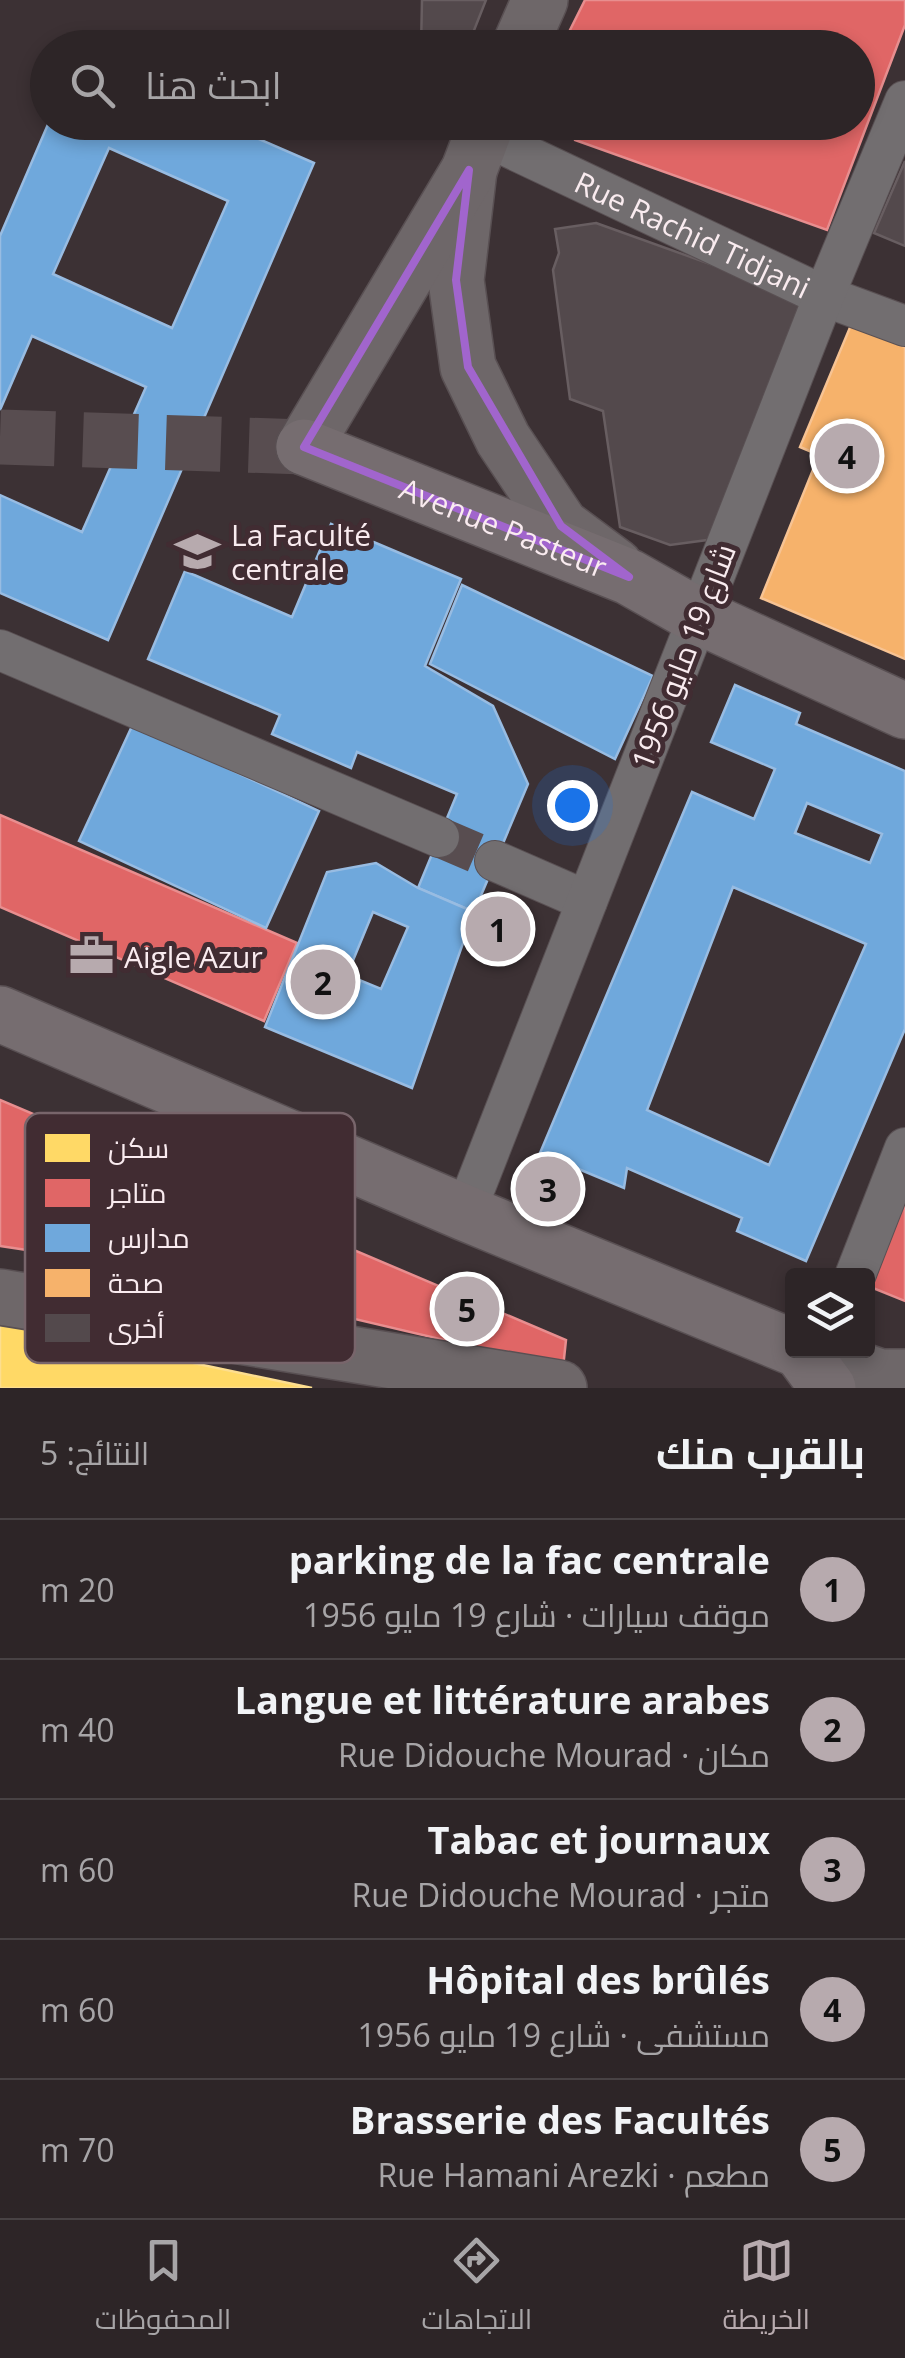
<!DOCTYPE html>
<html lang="ar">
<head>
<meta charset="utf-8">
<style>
	:root { --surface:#2d2527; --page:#393133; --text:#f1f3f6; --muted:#a7a5a7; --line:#484244; --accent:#b7aaae }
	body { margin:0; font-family:"Open Sans",Cairo,sans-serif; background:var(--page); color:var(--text); direction:rtl }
	.controls { position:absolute; right:30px; bottom:30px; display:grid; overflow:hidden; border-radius:10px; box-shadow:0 5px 15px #0003 }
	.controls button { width:90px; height:90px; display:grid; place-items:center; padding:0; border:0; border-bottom:2px solid var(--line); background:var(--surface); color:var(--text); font:50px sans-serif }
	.you { position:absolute; left:572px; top:805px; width:35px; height:35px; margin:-25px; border:8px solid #fff; border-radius:50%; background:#1a73e8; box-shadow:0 0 0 15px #1a73e833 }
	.badge { display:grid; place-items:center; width:65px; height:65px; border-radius:50%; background:var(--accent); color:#111; font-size:32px; font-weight:700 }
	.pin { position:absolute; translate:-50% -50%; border:5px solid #fff; box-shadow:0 2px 10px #0006 }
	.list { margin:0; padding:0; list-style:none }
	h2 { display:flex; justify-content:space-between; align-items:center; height:130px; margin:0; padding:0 40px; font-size:42px }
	h2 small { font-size:32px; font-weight:400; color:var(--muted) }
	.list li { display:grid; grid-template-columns:65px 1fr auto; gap:30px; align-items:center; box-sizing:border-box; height:140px; padding:0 40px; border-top:2px solid var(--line) }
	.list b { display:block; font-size:38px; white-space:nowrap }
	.list p { margin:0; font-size:32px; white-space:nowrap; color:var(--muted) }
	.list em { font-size:32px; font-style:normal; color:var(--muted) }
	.icon { flex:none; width:55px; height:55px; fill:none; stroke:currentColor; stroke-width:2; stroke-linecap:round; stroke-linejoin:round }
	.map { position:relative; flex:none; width:905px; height:1388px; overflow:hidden; direction:ltr }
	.search { position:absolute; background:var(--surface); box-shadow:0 5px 15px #0003; left:30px; right:30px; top:30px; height:110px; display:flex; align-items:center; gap:25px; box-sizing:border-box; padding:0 35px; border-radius:55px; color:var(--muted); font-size:38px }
	.sheet { height:830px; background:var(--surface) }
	nav { display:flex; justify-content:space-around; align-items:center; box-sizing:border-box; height:140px; border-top:2px solid var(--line); background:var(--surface); font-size:28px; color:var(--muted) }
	nav a { display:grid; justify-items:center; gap:5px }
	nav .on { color:var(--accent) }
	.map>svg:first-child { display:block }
	.homes { fill:#ffd966; stroke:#fdde8f; stroke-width:2.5 }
	.shops { fill:#e06666; stroke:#e88e8f; stroke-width:2.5 }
	.schools { fill:#6fa8dc; stroke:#98bce2; stroke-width:2.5; fill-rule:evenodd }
	.health { fill:#f6b26b; stroke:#f7c393; stroke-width:2.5 }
	.building { fill:#53494c; stroke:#685e61; stroke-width:2.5 }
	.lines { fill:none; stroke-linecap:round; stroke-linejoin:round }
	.street-tunnel { stroke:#584d50; stroke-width:40; stroke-dasharray:40 20; stroke-linecap:butt }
	.primary-tunnel { stroke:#584d50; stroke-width:55; stroke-dasharray:55 28; stroke-linecap:butt }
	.street-casing { stroke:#595053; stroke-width:42 }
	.secondary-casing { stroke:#595053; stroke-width:58 }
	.primary-casing { stroke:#595053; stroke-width:58 }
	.street { stroke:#726e70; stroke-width:40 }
	.secondary { stroke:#6e6769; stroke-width:55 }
	.primary { stroke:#766d70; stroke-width:55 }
	.marked { fill:none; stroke:#a165cd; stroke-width:8; stroke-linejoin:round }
	.labels { text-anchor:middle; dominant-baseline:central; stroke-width:10; stroke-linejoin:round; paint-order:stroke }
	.street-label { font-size:30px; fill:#f9ebef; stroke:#412c32 }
	.poi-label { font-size:30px; fill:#f9ebef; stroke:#412c32; text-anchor:start }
	.key { fill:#412c32; stroke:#78656b; stroke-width:2.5 }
	.key-label { font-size:28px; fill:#f9ebef }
</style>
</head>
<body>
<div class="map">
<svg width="905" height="1388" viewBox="0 0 905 1388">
	<rect width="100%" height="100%" fill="#3c3134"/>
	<path class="homes" d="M 0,1322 L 312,1388 L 0,1388 Z"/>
	<g class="shops">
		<path d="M 585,0 L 905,0 L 905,25 L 827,230 L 575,140 L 569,122 L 858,122 L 858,48 L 561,48 Z"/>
		<path d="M 0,815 L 297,943 L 264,1021 L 0,907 Z"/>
		<path d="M 0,1100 L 566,1340 L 563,1368 L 126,1265 L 0,1246 Z"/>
		<path d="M 905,1191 L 905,1301 L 868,1286 Z"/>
	</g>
	<g class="schools">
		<path d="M 49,122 L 220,122 L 314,163 L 108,640 L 0,593 L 0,495 L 82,532 L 146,387 L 32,336 L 0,410 L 0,236 ZM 109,148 L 228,201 L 172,328 L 53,274 Z"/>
		<path d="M 331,524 L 461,579 L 425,666 L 493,706 L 528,784 L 474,912 L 418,888 L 457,794 L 357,752 L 351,768 L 272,734 L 280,715 L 148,659 L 185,571 L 292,617 Z"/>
		<path d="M 462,585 L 653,676 L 615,759 L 430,664 Z"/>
		<path d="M 735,685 L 800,713 L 796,724 L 905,771 L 905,1029 L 806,1261 L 737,1231 L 742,1218 L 627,1168 L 624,1188 L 540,1153 L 692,792 L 754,819 L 775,769 L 711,742 ZM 807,803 L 882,834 L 870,863 L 795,833 ZM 733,887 L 866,944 L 769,1165 L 647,1110 Z"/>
		<path d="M 133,724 L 319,811 L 266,928 L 79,841 Z"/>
		<path d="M 376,863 L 418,888 L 474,912 L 412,1088 L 265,1027 L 327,872 ZM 373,912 L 408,927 L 381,989 L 347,975 Z"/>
	</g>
	<path class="health" d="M 851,325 L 905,347 L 905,659 L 761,598 L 819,455 L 800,447 Z"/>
	<g class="building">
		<path d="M 422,0 L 486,0 L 467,48 L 421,48 Z"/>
		<path d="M 905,161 L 905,246 L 874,233 Z"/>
		<path d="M 596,223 L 802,297 L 722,538 L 670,545 L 620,527 L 603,411 L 570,399 L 553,270 L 559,253 L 555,229 Z"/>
	</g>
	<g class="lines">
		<path class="street-tunnel" d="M 439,837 L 495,861"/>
		<path class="primary-tunnel" d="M 0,437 L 304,447"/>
		<defs>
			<g id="street">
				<path id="s1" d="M 483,135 L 824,296 L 905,326"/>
				<path d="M 0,650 L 439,837"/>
				<path d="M 495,861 L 587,901"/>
				<path d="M 465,1213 L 824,296 L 905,101"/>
				<path d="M 855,1276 L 905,1148"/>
			</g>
			<g id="secondary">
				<path d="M 519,48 L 540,0"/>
				<path d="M 469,170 L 456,280 L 468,367 L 503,439 L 561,526 L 615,566"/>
				<path d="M 304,447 L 469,170 L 487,122"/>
				<path d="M 0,1297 L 559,1388"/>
				<path d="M 801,1350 L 880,1377 L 905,1377"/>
			</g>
			<g id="primary">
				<path id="s2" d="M 304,447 L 629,577 L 698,616 L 905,711"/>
				<path d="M 0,1014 L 465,1213 L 792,1347"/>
				<path d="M 800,1350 L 828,1388"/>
			</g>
		</defs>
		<use href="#street" class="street-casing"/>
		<use href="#secondary" class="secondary-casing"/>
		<use href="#primary" class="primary-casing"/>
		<use href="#street" class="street"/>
		<use href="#secondary" class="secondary"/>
		<use href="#primary" class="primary"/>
	</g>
	<path class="marked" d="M 469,170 L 456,280 L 468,367 L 561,526 L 629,577 L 304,447 Z"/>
	<defs>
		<symbol id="university-bare" viewBox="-9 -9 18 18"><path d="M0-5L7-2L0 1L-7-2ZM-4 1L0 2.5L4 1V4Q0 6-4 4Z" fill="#b7aaae" stroke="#412c32" stroke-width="2.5" paint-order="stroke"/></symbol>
		<symbol id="office-bare" viewBox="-9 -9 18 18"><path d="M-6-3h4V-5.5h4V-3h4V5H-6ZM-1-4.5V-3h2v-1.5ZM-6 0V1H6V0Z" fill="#b7aaae" stroke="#412c32" stroke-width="2.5" paint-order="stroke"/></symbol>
	</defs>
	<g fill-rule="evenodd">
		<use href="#university-bare" x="166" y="520" width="63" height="63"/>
		<use href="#office-bare" x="60" y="924" width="63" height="63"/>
	</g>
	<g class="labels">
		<g class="street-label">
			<text stroke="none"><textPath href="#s1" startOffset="232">Rue Rachid Tidjani</textPath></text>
			<text stroke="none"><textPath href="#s2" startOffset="215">Avenue Pasteur</textPath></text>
			<text transform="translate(683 656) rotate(-69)">شارع 19 مايو 1956</text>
		</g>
		<g class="poi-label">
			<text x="231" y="534">La Faculté<tspan x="231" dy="34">centrale</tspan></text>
			<text x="124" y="956">Aigle Azur</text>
		</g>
	</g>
	<rect x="25" y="1113" width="330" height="250" rx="15" class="key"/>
	<rect x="45" y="1134" width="45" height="28" fill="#ffd966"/>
	<rect x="45" y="1179" width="45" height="28" fill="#e06666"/>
	<rect x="45" y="1224" width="45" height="28" fill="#6fa8dc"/>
	<rect x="45" y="1269" width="45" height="28" fill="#f6b26b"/>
	<rect x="45" y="1314" width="45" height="28" fill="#53494c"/>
	<g class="key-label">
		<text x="108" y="1158">سكن</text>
		<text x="108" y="1203">متاجر</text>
		<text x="108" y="1248">مدارس</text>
		<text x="108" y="1293">صحة</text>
		<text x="108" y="1338">أخرى</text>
	</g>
</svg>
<div class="controls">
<button><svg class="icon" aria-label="layers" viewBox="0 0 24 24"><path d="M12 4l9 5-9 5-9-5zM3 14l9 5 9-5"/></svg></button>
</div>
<div class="you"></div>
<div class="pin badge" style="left:498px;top:929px">1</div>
<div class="pin badge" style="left:323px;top:982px">2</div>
<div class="pin badge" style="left:548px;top:1189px">3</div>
<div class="pin badge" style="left:847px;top:456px">4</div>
<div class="pin badge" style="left:467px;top:1309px">5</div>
<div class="search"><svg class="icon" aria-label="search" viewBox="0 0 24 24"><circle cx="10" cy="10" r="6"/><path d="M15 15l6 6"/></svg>ابحث هنا</div>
</div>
<section class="sheet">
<h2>بالقرب منك<small>النتائج: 5</small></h2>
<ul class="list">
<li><span class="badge">1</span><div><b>parking de la fac centrale</b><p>موقف سيارات · شارع 19 مايو 1956</p></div><em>20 m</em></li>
<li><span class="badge">2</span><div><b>Langue et littérature arabes</b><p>مكان · Rue Didouche Mourad</p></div><em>40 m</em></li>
<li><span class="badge">3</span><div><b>Tabac et journaux</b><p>متجر · Rue Didouche Mourad</p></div><em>60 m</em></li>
<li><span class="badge">4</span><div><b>Hôpital des brûlés</b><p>مستشفى · شارع 19 مايو 1956</p></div><em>60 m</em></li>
<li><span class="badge">5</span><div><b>Brasserie des Facultés</b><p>مطعم · Rue Hamani Arezki</p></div><em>70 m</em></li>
</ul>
</section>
<nav>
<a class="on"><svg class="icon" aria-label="map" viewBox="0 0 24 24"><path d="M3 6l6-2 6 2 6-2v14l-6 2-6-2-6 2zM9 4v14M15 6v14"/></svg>الخريطة</a>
<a><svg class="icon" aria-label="directions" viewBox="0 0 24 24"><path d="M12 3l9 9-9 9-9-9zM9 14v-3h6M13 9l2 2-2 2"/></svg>الاتجاهات</a>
<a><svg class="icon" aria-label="saved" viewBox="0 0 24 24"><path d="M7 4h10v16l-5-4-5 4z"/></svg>المحفوظات</a>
</nav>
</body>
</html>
